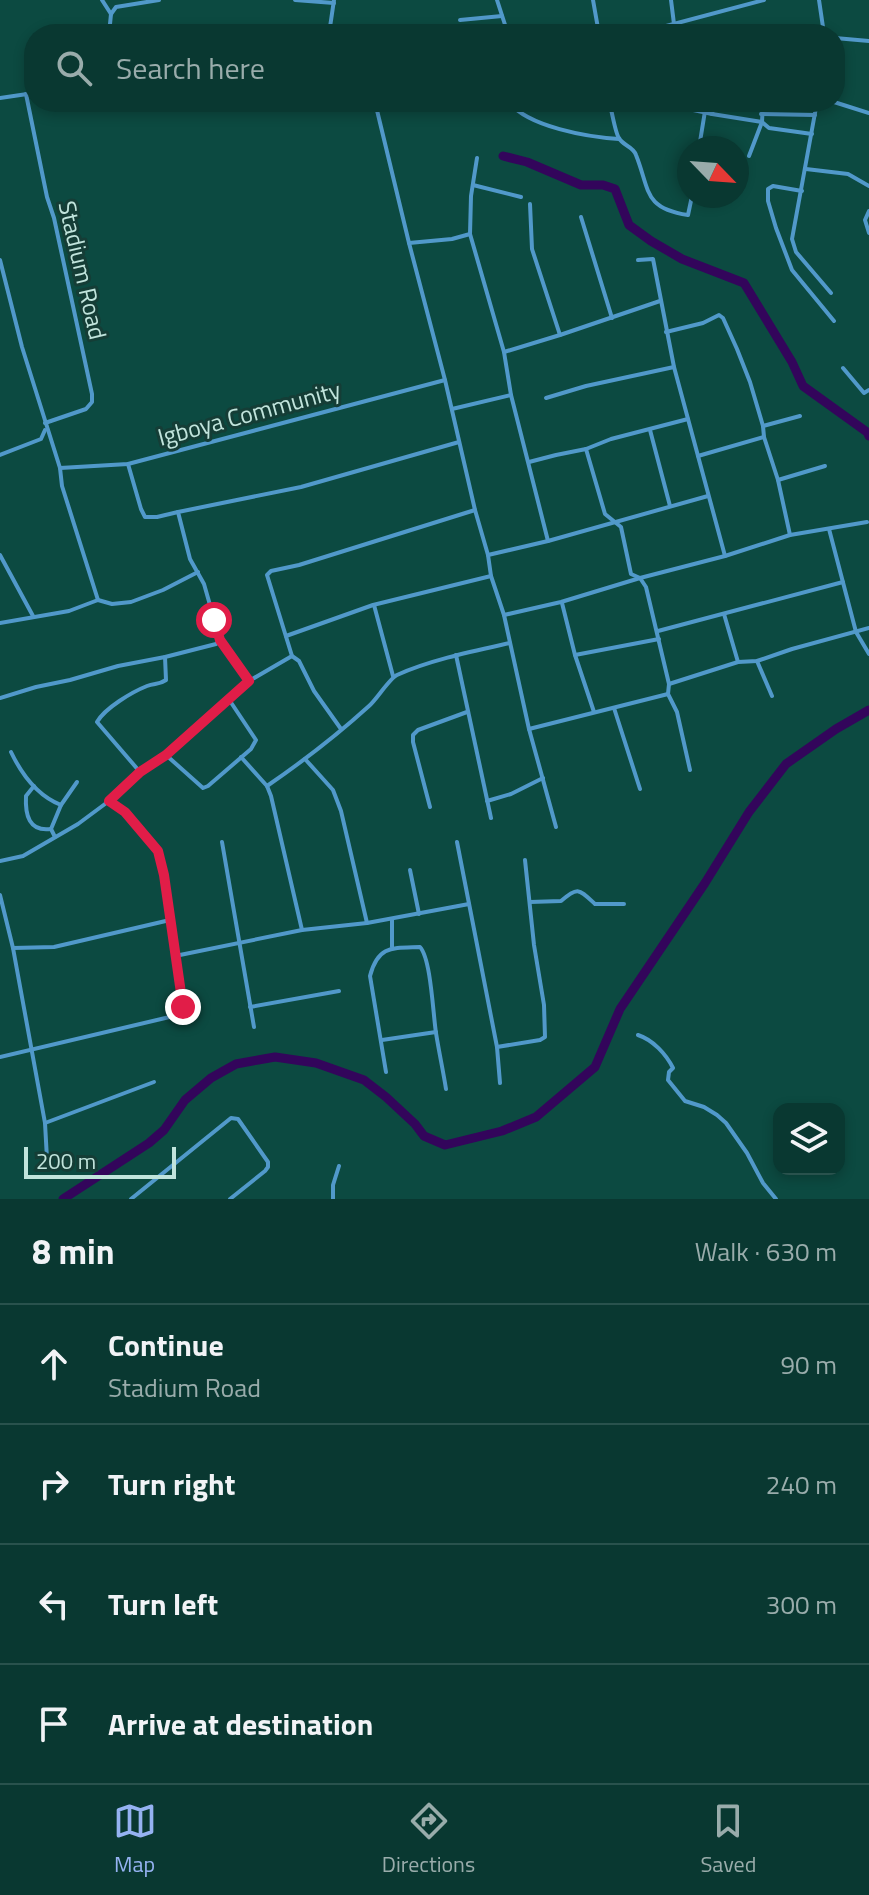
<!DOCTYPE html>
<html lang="en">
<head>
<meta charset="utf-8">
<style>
	:root { --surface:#093831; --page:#123f39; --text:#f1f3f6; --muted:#99acab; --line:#29524d; --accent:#95b2f1 }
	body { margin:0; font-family:"Titillium Web",sans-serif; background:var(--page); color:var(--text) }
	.controls { position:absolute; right:24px; bottom:24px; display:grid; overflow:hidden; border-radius:16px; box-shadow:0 4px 12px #0003 }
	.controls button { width:72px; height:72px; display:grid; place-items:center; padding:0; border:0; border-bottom:2px solid var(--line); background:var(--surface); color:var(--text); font:40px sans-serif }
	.compass { position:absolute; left:677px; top:136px; width:72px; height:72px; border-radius:50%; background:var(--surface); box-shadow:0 4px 12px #0003; rotate:115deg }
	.scale { position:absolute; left:24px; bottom:20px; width:152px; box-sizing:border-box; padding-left:8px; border:4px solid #c1e4dc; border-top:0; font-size:22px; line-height:28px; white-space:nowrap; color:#c1e4dc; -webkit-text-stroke:6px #153d36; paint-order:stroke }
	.stop { position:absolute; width:24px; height:24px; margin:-18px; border:6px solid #e11d48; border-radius:50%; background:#fff }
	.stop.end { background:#e11d48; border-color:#fff; box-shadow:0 2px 8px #0008 }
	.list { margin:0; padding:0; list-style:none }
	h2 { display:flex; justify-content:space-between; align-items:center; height:104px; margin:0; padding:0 32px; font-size:34px }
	h2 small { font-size:26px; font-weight:400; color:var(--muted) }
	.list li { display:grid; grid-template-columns:52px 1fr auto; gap:24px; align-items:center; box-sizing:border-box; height:120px; padding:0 32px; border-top:2px solid var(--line) }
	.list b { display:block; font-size:30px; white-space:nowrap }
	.list p { margin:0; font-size:26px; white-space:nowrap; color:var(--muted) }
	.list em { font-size:26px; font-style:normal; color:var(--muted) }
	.icon { flex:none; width:44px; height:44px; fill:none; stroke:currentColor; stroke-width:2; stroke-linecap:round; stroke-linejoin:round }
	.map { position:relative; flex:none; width:869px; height:1199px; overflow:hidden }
	.search { position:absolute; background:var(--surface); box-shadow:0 4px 12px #0003; left:24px; right:24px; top:24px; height:88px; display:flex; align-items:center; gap:20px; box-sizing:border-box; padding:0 28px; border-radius:32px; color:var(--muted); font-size:30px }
	.sheet { height:584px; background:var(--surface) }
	nav { display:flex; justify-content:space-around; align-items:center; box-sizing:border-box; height:112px; border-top:2px solid var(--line); background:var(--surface); font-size:22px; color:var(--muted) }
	nav a { display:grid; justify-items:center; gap:4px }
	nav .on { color:var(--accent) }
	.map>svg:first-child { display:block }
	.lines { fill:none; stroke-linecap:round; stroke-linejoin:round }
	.river { stroke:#33055b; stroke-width:9 }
	.street { stroke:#5199ca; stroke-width:4 }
	.route { stroke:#e11d48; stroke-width:10 }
	.labels { text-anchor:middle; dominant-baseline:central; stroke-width:6; stroke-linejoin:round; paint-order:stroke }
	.street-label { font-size:24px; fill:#c1e4dc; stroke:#153d36 }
</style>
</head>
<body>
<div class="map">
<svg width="869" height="1199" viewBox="0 0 869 1199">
	<rect width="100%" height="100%" fill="#0c4a41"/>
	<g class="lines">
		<g class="river">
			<path d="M 503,156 L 527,162 L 581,185 L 603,185 L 615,189 L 629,225 L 651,241 L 682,259 L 744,283 L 792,362 L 803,386 L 867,432 L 869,436"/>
			<path d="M 63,1199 L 149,1143 L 164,1130 L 185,1100 L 211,1078 L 236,1064 L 258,1060 L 275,1057 L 316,1063 L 364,1080 L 386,1097 L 415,1124 L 424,1136 L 445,1145 L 502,1131 L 536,1117 L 595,1067 L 620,1009 L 705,883 L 749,812 L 786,764 L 836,729 L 869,710"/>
		</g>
		<g class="street">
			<path d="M 102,0 L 111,14"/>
			<path d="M 295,0 L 334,3"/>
			<path d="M 497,0 L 508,34"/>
			<path d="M 593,0 L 599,34"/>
			<path d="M 671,0 L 674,24"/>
			<path d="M 819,0 L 824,34"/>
			<path d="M 460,20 L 502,16"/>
			<path d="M 109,34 L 111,14 L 116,7 L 159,0"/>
			<path d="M 329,34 L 334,0"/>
			<path d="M 636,34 L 764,0"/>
			<path d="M 835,38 L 869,41"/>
			<path d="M 26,94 L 47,197 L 54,218 L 92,394 L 92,402 L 86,409 L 45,423"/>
			<path d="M 0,98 L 34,93"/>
			<path d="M 375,102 L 409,243 L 445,380 L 475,510 L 488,555 L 491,576 L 504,615 L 529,729 L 556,827"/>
			<path d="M 509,102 C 528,127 588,137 619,139"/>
			<path d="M 609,102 C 612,110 615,133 619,138 C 623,146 633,146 636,155 C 650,190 643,208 688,215 L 692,196"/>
			<path d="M 817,102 L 792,239 L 796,252 L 831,293"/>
			<path d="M 834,102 L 869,113"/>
			<path d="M 610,103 L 656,102 L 712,114 L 713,108 L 717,102"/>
			<path d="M 712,114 L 762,122 L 769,128 L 812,134"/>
			<path d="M 761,114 L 815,115"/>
			<path d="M 699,148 L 705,111"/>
			<path d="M 749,156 L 762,122 L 763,102"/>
			<path d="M 477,158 L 471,196 L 470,234 L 504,352 L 511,395 L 548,541"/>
			<path d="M 806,169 L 848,174 L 869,186"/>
			<path d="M 473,185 L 521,197"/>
			<path d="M 802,191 L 773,186 L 768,189 L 768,201 L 776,228 L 792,270 L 834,321"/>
			<path d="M 530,204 L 532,249 L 560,335"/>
			<path d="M 869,211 L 865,220 L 869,233"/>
			<path d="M 581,217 L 612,318"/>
			<path d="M 409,243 L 452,239 L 470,234"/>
			<path d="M 0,260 L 22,347 L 60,468 L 62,486 L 98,600"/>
			<path d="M 638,260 L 653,259 L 674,367 L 725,556"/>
			<path d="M 666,332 L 703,323 L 719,315 L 723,318 L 737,349 L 750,382 L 763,426 L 764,437 L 778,480 L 790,535"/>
			<path d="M 504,352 L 560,335 L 660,301"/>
			<path d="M 843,368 L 864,393 L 869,390"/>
			<path d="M 546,398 L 586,386 L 674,367"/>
			<path d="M 452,409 L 511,395"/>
			<path d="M 763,426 L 800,416"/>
			<path d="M 650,430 L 670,506"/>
			<path d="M 586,449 L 605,514 L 621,527 L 631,574 L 640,578 L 646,587 L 669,684 L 668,694 L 677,712 L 690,770"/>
			<path d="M 0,455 L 41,439 L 45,430"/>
			<path d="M 698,456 L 764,437"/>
			<path d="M 529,462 L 556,455 L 586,449 L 611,439 L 688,419"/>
			<path d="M 128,464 L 141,509 L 145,517 L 157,517 L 178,512"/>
			<path d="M 60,468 L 128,464 L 445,380"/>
			<path d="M 778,480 L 825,466"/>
			<path d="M 829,529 L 856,632 L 869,654"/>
			<path d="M 0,555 L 33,616"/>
			<path d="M 488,555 L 548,541 L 708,496"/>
			<path d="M 562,603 L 575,655 L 594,712"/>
			<path d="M 374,605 L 393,676"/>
			<path d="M 724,614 L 738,662"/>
			<path d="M 504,615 L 561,602 L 640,578 L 725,556 L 790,535 L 867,522"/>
			<path d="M 0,623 L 69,611 L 98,600 L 112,604 L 131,602 L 163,590 L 198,572"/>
			<path d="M 658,631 L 843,582"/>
			<path d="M 286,636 L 373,605 L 491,576"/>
			<path d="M 456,655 L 491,818"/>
			<path d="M 575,655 L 659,639"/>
			<path d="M 757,661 L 772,696"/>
			<path d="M 249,681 L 220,640 L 204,584 L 190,559 L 178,512 L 301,487 L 459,442"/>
			<path d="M 669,684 L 738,662 L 757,661 L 792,649 L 869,628"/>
			<path d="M 0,698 L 36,687 L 70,680 L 118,666 L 165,657 L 216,644 L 220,640"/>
			<path d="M 614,708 L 640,789"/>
			<path d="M 341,729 L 314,691 L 299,661 L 292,656 L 267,575 L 271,571 L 299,565 L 475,510"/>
			<path d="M 529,729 L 668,694"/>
			<path d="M 11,752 C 22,775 38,796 61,805"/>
			<path d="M 166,755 L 203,788 L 208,786 L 251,749 L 256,740 L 228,698"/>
			<path d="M 241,757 L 267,786 L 271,796 L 302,930"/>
			<path d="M 305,759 L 333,790 L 341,811 L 367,923"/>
			<path d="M 140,772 L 97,722 C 105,708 132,692 147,686 C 155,683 159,685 166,680 L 165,657"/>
			<path d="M 34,786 L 26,796 C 25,815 29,832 51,829"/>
			<path d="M 267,786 C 302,762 337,735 369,706 C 377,699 389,679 397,675 C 430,660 474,651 510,643"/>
			<path d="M 487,801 L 511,794 L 543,778"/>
			<path d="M 430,807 L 413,742 L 413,735 L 418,730 L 467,712"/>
			<path d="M 55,837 L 51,829 L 61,805 L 77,782"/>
			<path d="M 222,842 L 254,1027"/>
			<path d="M 457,842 L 497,1047 L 500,1083"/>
			<path d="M 0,861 L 23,856 L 78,824 L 109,801 L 140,772 L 166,755 L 249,681 L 292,656"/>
			<path d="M 410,870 L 419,914"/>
			<path d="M 0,895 L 13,948 L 45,1123 L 47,1159"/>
			<path d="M 530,902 L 561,901 C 578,886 579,889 595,904 L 624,904"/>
			<path d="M 392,919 L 392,947"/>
			<path d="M 13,948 L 54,947 L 170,920"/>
			<path d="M 175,956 L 302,930 L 367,923 L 469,904"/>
			<path d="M 250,1007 L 339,991"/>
			<path d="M 638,1035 C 653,1040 666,1054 673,1068 L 669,1072 L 668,1080 L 685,1101 L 704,1107 L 717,1115 L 726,1123 L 747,1153 L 763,1183 L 776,1199"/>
			<path d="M 382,1040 L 436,1032"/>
			<path d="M 497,1047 L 540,1040 L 545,1037 L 544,1005 L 534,945 L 525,860"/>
			<path d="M 0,1057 L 178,1015 L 183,1007 L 164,875 L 158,851 L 125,812 L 109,801"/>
			<path d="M 386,1072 L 370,976 C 378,945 393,948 420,947 C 431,959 433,1014 436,1033 C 439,1052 443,1070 446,1089"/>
			<path d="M 45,1123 L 154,1082"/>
			<path d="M 131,1199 L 231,1118 L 238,1119 L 268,1162 L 268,1167 L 265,1171 L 230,1199"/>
			<path d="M 333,1199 L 333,1185 L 339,1166"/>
		</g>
	</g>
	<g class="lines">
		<path class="route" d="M 183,1007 L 164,875 L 158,851 L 125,812 L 109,801 L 140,772 L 166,755 L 249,681 L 220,640 L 214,620"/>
	</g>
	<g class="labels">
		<g class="street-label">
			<text transform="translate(83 270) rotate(77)">Stadium Road</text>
			<text transform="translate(249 413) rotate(-15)">Igboya Community</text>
		</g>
	</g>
</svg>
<div class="controls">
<button><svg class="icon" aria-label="layers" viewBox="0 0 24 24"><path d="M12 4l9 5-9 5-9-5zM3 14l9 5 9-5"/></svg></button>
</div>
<svg class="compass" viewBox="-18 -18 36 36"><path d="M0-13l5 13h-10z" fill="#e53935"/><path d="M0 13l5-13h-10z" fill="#99acab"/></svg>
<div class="scale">200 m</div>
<div class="stop" style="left:214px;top:620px"></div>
<div class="stop end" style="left:183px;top:1007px"></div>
<div class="search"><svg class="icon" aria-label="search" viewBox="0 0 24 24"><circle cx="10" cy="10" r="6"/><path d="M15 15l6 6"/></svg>Search here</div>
</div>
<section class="sheet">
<h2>8 min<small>Walk · 630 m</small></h2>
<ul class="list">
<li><svg class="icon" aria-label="ahead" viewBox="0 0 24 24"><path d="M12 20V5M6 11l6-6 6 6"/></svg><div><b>Continue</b><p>Stadium Road</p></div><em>90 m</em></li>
<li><svg class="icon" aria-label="right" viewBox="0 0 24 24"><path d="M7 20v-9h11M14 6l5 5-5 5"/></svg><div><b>Turn right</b></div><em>240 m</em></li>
<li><svg class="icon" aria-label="left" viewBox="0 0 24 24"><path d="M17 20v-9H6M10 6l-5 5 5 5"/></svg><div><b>Turn left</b></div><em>300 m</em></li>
<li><svg class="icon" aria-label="arrive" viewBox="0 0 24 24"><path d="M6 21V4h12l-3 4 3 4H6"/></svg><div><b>Arrive at destination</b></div></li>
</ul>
</section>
<nav>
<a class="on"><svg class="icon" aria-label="map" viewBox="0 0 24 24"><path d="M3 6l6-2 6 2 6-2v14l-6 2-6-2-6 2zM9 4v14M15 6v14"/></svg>Map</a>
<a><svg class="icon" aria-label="directions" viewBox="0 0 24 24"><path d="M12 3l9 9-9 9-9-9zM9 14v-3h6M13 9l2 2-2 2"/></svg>Directions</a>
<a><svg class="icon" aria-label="saved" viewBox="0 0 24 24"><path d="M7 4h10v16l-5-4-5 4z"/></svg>Saved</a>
</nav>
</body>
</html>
